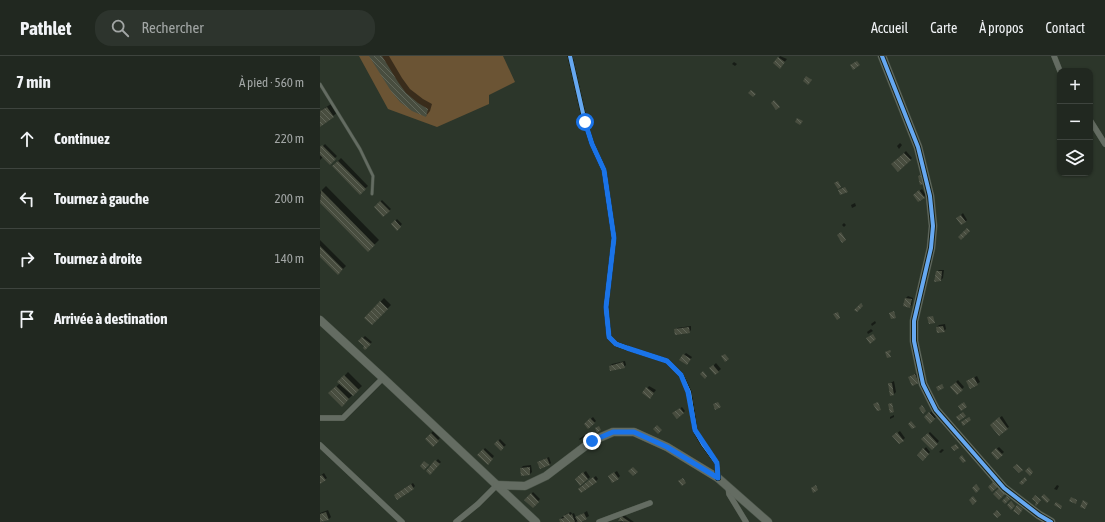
<!DOCTYPE html>
<html lang="fr">
<head>
<meta charset="utf-8">
<style>
	:root { --surface:#212820; --page:#2d342d; --text:#f1f3f6; --muted:#a2a6a5; --line:#3e443e }
	body { margin:0; font-family:"Asap Condensed",sans-serif; background:var(--page); color:var(--text) }
	.controls { position:absolute; right:12px; top:12px; display:grid; overflow:hidden; border-radius:8px; box-shadow:0 1px 3px #0004 }
	.controls button { width:36px; height:36px; display:grid; place-items:center; padding:0; border:0; border-bottom:1px solid var(--line); background:var(--surface); color:var(--text); font:20px sans-serif }
	.stop { position:absolute; width:12px; height:12px; margin:-9px; border:3px solid #1a73e8; border-radius:50%; background:#fff }
	.stop.end { background:#1a73e8; border-color:#fff; box-shadow:0 1px 4px #0008 }
	.list { margin:0; padding:0; list-style:none }
	h2 { display:flex; justify-content:space-between; align-items:center; height:52px; margin:0; padding:0 16px; font-size:17px }
	h2 small { font-size:13px; font-weight:400; color:var(--muted) }
	.list li { display:grid; grid-template-columns:26px 1fr auto; gap:12px; align-items:center; box-sizing:border-box; height:60px; padding:0 16px; border-top:1px solid var(--line) }
	.list b { display:block; font-size:15px; white-space:nowrap }
	.list em { font-size:13px; font-style:normal; color:var(--muted) }
	.icon { flex:none; width:22px; height:22px; fill:none; stroke:currentColor; stroke-width:2; stroke-linecap:round; stroke-linejoin:round }
	.map { position:relative; flex:none; width:785px; height:466px; overflow:hidden }
	header { display:flex; align-items:center; gap:24px; box-sizing:border-box; height:56px; padding:0 20px; background:var(--surface); border-bottom:1px solid var(--line) }
	header strong { font-size:19px }
	nav { display:flex; gap:22px; margin-inline-start:auto; font-size:14px }
	.search { width:280px; height:36px; background:var(--page); display:flex; align-items:center; gap:10px; box-sizing:border-box; padding:0 14px; border-radius:16px; color:var(--muted); font-size:15px }
	main { display:flex }
	aside { flex:1; background:var(--surface) }
	.map>svg:first-child { display:block }
	.garden { fill:#6b5434 }
	.shadow { fill:#0007 }
	.building { fill:url(#building-back-hatch) }
	.lines { fill:none; stroke-linecap:round; stroke-linejoin:round }
	.lane-casing { stroke:#485246; stroke-width:3.5 }
	.street-casing { stroke:#485246; stroke-width:6 }
	.secondary-casing { stroke:#485246; stroke-width:9 }
	.lane { stroke:#646c62; stroke-width:2.5 }
	.street { stroke:#646c62; stroke-width:5.5 }
	.secondary { stroke:#646c62; stroke-width:8 }
	.cycleway-casing { stroke:#182116; stroke-width:6 }
	.cycleway { stroke:#66a8f1; stroke-width:4 }
	.route { stroke:#1a73e8; stroke-width:5 }
</style>
</head>
<body>
<header>
<strong>Pathlet</strong>
<div class="search"><svg class="icon" aria-label="search" viewBox="0 0 24 24"><circle cx="10" cy="10" r="6"/><path d="M15 15l6 6"/></svg>Rechercher</div>
<nav><a>Accueil</a><a>Carte</a><a>À propos</a><a>Contact</a></nav>
</header>
<main>
<aside>
<h2>7 min<small>À pied · 560 m</small></h2>
<ul class="list">
<li><svg class="icon" aria-label="ahead" viewBox="0 0 24 24"><path d="M12 20V5M6 11l6-6 6 6"/></svg><div><b>Continuez</b></div><em>220 m</em></li>
<li><svg class="icon" aria-label="left" viewBox="0 0 24 24"><path d="M17 20v-9H6M10 6l-5 5 5 5"/></svg><div><b>Tournez à gauche</b></div><em>200 m</em></li>
<li><svg class="icon" aria-label="right" viewBox="0 0 24 24"><path d="M7 20v-9h11M14 6l5 5-5 5"/></svg><div><b>Tournez à droite</b></div><em>140 m</em></li>
<li><svg class="icon" aria-label="arrive" viewBox="0 0 24 24"><path d="M6 21V4h12l-3 4 3 4H6"/></svg><div><b>Arrivée à destination</b></div></li>
</ul>
</aside>
<div class="map">
<svg width="785" height="466" viewBox="0 0 785 466">
	<defs>
		<pattern id="building-back-hatch" width="6" height="6" patternUnits="userSpaceOnUse"><rect width="6" height="6" fill="#484d3f"/><path d="M-1 5l2 2M0 0l6 6M5-1l2 2" fill="none" stroke="#616659"/></pattern>
	</defs>
	<rect width="100%" height="100%" fill="#2c362a"/>
	<path class="garden" d="M 39,0 L 183,0 L 195,26 L 169,39 L 169,48 L 117,71 L 68,53 Z"/>
	<g class="shadow">
		<path d="M 50,0 L 69,0 L 82,22 L 90,33 L 103,43 L 112,48 L 110,55 L 106,60 Z"/>
		<path d="M 460,0 L 467,3 L 462,9 L 455,7 Z"/>
		<path d="M 414,6 L 417,8 L 415,10 L 412,8 Z"/>
		<path d="M 11,48 L 17,57 L 0,69 L 0,55 Z"/>
		<path d="M 580,87 L 582,89 L 579,93 L 577,90 Z"/>
		<path d="M 5,88 L 17,100 L 10,107 L 3,101 L 0,104 L 0,93 Z"/>
		<path d="M 586,95 L 592,102 L 578,115 L 573,108 Z"/>
		<path d="M 21,102 L 48,130 L 40,137 L 13,110 Z"/>
		<path d="M 6,130 L 59,184 L 48,195 L 0,146 L 0,136 Z"/>
		<path d="M 602,133 L 606,139 L 598,145 L 596,137 Z"/>
		<path d="M 62,144 L 71,153 L 63,160 L 55,151 Z"/>
		<path d="M 535,147 L 536,150 L 532,152 L 531,149 Z"/>
		<path d="M 643,157 L 647,164 L 645,166 L 638,162 Z"/>
		<path d="M 77,163 L 82,168 L 77,173 L 72,168 Z"/>
		<path d="M 524,167 L 526,169 L 524,171 L 522,169 Z"/>
		<path d="M 0,184 L 26,210 L 18,218 L 0,200 Z"/>
		<path d="M 619,214 L 624,214 L 623,222 L 621,224 L 617,216 Z"/>
		<path d="M 588,240 L 593,242 L 592,249 L 590,251 L 586,242 Z"/>
		<path d="M 64,242 L 71,249 L 52,268 L 46,261 Z"/>
		<path d="M 555,265 L 556,267 L 552,270 L 551,268 Z"/>
		<path d="M 625,268 L 626,273 L 624,275 L 617,271 L 619,269 Z"/>
		<path d="M 371,270 L 371,274 L 369,276 L 356,274 L 357,272 Z"/>
		<path d="M 551,273 L 553,275 L 548,278 L 547,276 Z"/>
		<path d="M 45,280 L 52,286 L 45,293 L 46,290 L 40,285 Z"/>
		<path d="M 366,297 L 372,301 L 367,308 L 364,299 Z"/>
		<path d="M 305,305 L 306,309 L 304,311 L 290,310 L 292,308 Z"/>
		<path d="M 396,307 L 401,313 L 395,318 L 391,312 Z"/>
		<path d="M 28,316 L 42,330 L 22,349 L 10,337 L 20,327 L 19,326 Z"/>
		<path d="M 597,317 L 600,324 L 598,326 L 589,321 Z"/>
		<path d="M 657,320 L 660,326 L 650,332 L 649,324 Z"/>
		<path d="M 638,324 L 644,331 L 637,338 L 631,331 Z"/>
		<path d="M 574,325 L 576,336 L 574,338 L 569,328 Z"/>
		<path d="M 329,330 L 336,334 L 332,339 L 324,337 Z"/>
		<path d="M 362,351 L 365,355 L 363,357 L 354,357 Z"/>
		<path d="M 612,355 L 616,361 L 610,366 L 605,361 Z"/>
		<path d="M 574,359 L 574,361 L 570,363 L 570,361 Z"/>
		<path d="M 682,360 L 689,371 L 687,372 L 673,367 Z"/>
		<path d="M 273,361 L 276,365 L 268,372 L 265,368 Z"/>
		<path d="M 113,375 L 120,382 L 113,389 L 106,383 Z"/>
		<path d="M 580,375 L 585,382 L 579,387 L 576,378 Z"/>
		<path d="M 610,376 L 619,385 L 612,393 L 603,383 Z"/>
		<path d="M 265,379 L 266,380 L 260,384 L 259,383 Z"/>
		<path d="M 180,383 L 186,389 L 181,393 L 175,388 Z"/>
		<path d="M 606,391 L 610,396 L 603,403 L 599,399 Z"/>
		<path d="M 679,391 L 684,396 L 677,402 L 672,397 Z"/>
		<path d="M 165,392 L 174,400 L 168,407 L 159,399 Z"/>
		<path d="M 622,393 L 624,394 L 621,397 L 619,396 Z"/>
		<path d="M 229,401 L 231,407 L 229,409 L 218,406 Z"/>
		<path d="M 118,403 L 121,406 L 110,418 L 107,415 Z"/>
		<path d="M 211,409 L 212,416 L 210,418 L 201,412 L 203,410 Z"/>
		<path d="M 266,415 L 270,421 L 268,423 L 258,421 Z"/>
		<path d="M 297,415 L 300,420 L 298,422 L 289,420 Z"/>
		<path d="M 4,417 L 7,422 L 0,427 L 0,420 Z"/>
		<path d="M 276,420 L 278,423 L 276,425 L 261,431 Z"/>
		<path d="M 93,427 L 95,430 L 93,432 L 77,437 Z"/>
		<path d="M 737,429 L 739,430 L 737,434 L 734,433 Z"/>
		<path d="M 213,436 L 220,443 L 213,451 L 206,444 Z"/>
		<path d="M 8,454 L 11,461 L 9,463 L 0,466 L 0,457 Z"/>
		<path d="M 267,455 L 269,460 L 259,466 L 258,464 L 256,466 L 242,466 L 240,463 L 246,458 L 251,456 L 252,458 L 254,457 L 256,462 Z"/>
		<path d="M 304,459 L 314,466 L 301,466 L 299,465 Z"/>
	</g>
	<g class="building">
		<path d="M 49,0 L 62,0 L 78,26 L 86,37 L 98,47 L 108,53 L 106,61 L 92,55 L 80,46 L 71,35 Z"/>
		<path d="M 458,1 L 465,6 L 460,13 L 453,7 Z"/>
		<path d="M 537,5 L 540,9 L 533,14 L 530,9 Z"/>
		<path d="M 486,20 L 492,24 L 488,29 L 483,25 Z"/>
		<path d="M 431,34 L 436,38 L 433,41 L 428,37 Z"/>
		<path d="M 454,44 L 460,51 L 456,54 L 451,47 Z"/>
		<path d="M 7,51 L 14,61 L 0,71 L 0,55 Z"/>
		<path d="M 477,62 L 483,65 L 480,69 L 475,66 Z"/>
		<path d="M 2,89 L 16,103 L 10,109 L 0,99 L 0,91 Z"/>
		<path d="M 584,97 L 591,104 L 578,116 L 571,108 Z"/>
		<path d="M 18,105 L 46,133 L 40,139 L 12,110 Z"/>
		<path d="M 601,119 L 604,128 L 600,129 L 598,120 Z"/>
		<path d="M 518,125 L 521,131 L 518,133 L 514,127 Z"/>
		<path d="M 525,131 L 528,136 L 520,139 L 518,134 Z"/>
		<path d="M 1,134 L 55,189 L 48,196 L 0,147 Z"/>
		<path d="M 599,134 L 605,142 L 598,146 L 593,139 Z"/>
		<path d="M 60,145 L 70,155 L 63,161 L 54,151 Z"/>
		<path d="M 641,159 L 646,166 L 641,169 L 636,162 Z"/>
		<path d="M 75,164 L 81,171 L 77,175 L 71,168 Z"/>
		<path d="M 647,172 L 650,175 L 641,184 L 638,181 Z"/>
		<path d="M 521,176 L 526,184 L 522,187 L 517,179 Z"/>
		<path d="M 0,190 L 23,213 L 18,219 L 0,201 Z"/>
		<path d="M 616,215 L 622,215 L 621,225 L 614,226 Z"/>
		<path d="M 585,242 L 592,243 L 590,252 L 583,250 Z"/>
		<path d="M 60,245 L 68,253 L 52,269 L 44,262 Z"/>
		<path d="M 541,247 L 543,250 L 537,256 L 534,254 Z"/>
		<path d="M 574,255 L 576,262 L 571,263 L 569,257 Z"/>
		<path d="M 518,256 L 520,262 L 517,264 L 513,258 Z"/>
		<path d="M 613,260 L 615,267 L 609,268 L 607,261 Z"/>
		<path d="M 623,270 L 625,276 L 617,277 L 616,271 Z"/>
		<path d="M 369,271 L 370,277 L 355,279 L 354,273 Z"/>
		<path d="M 553,278 L 556,283 L 550,288 L 546,282 Z"/>
		<path d="M 42,281 L 51,288 L 45,294 L 43,292 L 44,290 L 38,285 Z"/>
		<path d="M 570,294 L 571,296 L 569,297 L 571,301 L 567,302 L 565,296 Z"/>
		<path d="M 363,298 L 371,303 L 367,309 L 359,304 Z"/>
		<path d="M 405,298 L 409,303 L 405,306 L 401,300 Z"/>
		<path d="M 303,306 L 305,312 L 290,315 L 289,310 Z"/>
		<path d="M 393,309 L 399,316 L 395,319 L 389,312 Z"/>
		<path d="M 383,315 L 387,320 L 385,323 L 380,318 Z"/>
		<path d="M 595,318 L 599,327 L 592,330 L 588,321 Z"/>
		<path d="M 24,319 L 39,334 L 33,340 L 17,326 Z"/>
		<path d="M 654,321 L 658,329 L 650,333 L 646,325 Z"/>
		<path d="M 636,326 L 643,334 L 637,339 L 630,331 Z"/>
		<path d="M 568,327 L 572,327 L 574,339 L 570,340 Z"/>
		<path d="M 622,328 L 624,332 L 618,335 L 616,331 Z"/>
		<path d="M 16,330 L 29,343 L 22,351 L 8,337 Z"/>
		<path d="M 326,331 L 334,337 L 330,343 L 322,337 Z"/>
		<path d="M 398,346 L 401,351 L 395,354 L 393,348 Z"/>
		<path d="M 558,346 L 561,354 L 557,355 L 553,348 Z"/>
		<path d="M 644,346 L 647,351 L 641,355 L 638,350 Z"/>
		<path d="M 572,347 L 574,356 L 570,357 L 568,348 Z"/>
		<path d="M 602,349 L 606,355 L 603,358 L 599,352 Z"/>
		<path d="M 360,352 L 364,357 L 357,363 L 352,357 Z"/>
		<path d="M 609,356 L 615,363 L 610,368 L 604,361 Z"/>
		<path d="M 643,356 L 646,360 L 639,365 L 636,361 Z"/>
		<path d="M 649,361 L 651,364 L 643,370 L 641,366 Z"/>
		<path d="M 679,361 L 688,373 L 679,380 L 670,369 Z"/>
		<path d="M 270,362 L 275,367 L 268,373 L 264,368 Z"/>
		<path d="M 591,365 L 596,371 L 592,373 L 588,368 Z"/>
		<path d="M 337,369 L 342,374 L 338,378 L 333,373 Z"/>
		<path d="M 279,370 L 281,374 L 277,377 L 275,372 Z"/>
		<path d="M 577,376 L 584,385 L 579,388 L 572,380 Z"/>
		<path d="M 111,377 L 119,385 L 113,391 L 105,383 Z"/>
		<path d="M 608,377 L 618,388 L 612,394 L 601,383 Z"/>
		<path d="M 178,384 L 184,391 L 181,395 L 174,388 Z"/>
		<path d="M 636,388 L 639,392 L 634,395 L 631,391 Z"/>
		<path d="M 603,392 L 609,398 L 603,405 L 597,399 Z"/>
		<path d="M 676,392 L 683,399 L 677,404 L 671,397 Z"/>
		<path d="M 163,393 L 173,403 L 168,409 L 157,399 Z"/>
		<path d="M 642,399 L 646,405 L 643,407 L 639,402 Z"/>
		<path d="M 227,402 L 230,409 L 220,413 L 217,406 Z"/>
		<path d="M 115,404 L 120,408 L 110,419 L 106,415 Z"/>
		<path d="M 104,405 L 109,409 L 104,414 L 100,410 Z"/>
		<path d="M 697,408 L 703,414 L 699,417 L 693,411 Z"/>
		<path d="M 210,411 L 210,419 L 201,420 L 200,412 Z"/>
		<path d="M 313,411 L 318,416 L 313,420 L 308,415 Z"/>
		<path d="M 709,411 L 713,416 L 710,420 L 705,415 Z"/>
		<path d="M 263,416 L 268,423 L 260,430 L 255,423 Z"/>
		<path d="M 294,416 L 299,423 L 292,427 L 288,420 Z"/>
		<path d="M 2,419 L 6,424 L 0,428 L 0,420 Z"/>
		<path d="M 273,421 L 277,426 L 261,437 L 258,433 Z"/>
		<path d="M 705,421 L 707,424 L 702,429 L 699,427 Z"/>
		<path d="M 363,422 L 366,427 L 362,430 L 358,425 Z"/>
		<path d="M 673,426 L 678,431 L 672,436 L 668,431 Z"/>
		<path d="M 91,428 L 94,433 L 77,444 L 74,439 Z"/>
		<path d="M 656,428 L 660,433 L 656,437 L 652,432 Z"/>
		<path d="M 496,429 L 498,434 L 493,437 L 491,432 Z"/>
		<path d="M 679,432 L 685,438 L 679,444 L 673,438 Z"/>
		<path d="M 211,437 L 219,446 L 213,452 L 204,444 Z"/>
		<path d="M 724,438 L 730,444 L 727,447 L 721,441 Z"/>
		<path d="M 715,439 L 721,444 L 716,450 L 715,449 L 716,446 L 712,443 Z"/>
		<path d="M 653,440 L 657,445 L 653,449 L 649,444 Z"/>
		<path d="M 687,440 L 690,443 L 685,448 L 682,445 Z"/>
		<path d="M 751,441 L 757,444 L 756,448 L 749,445 Z"/>
		<path d="M 763,444 L 768,447 L 765,453 L 760,451 Z"/>
		<path d="M 691,445 L 695,450 L 691,454 L 687,449 Z"/>
		<path d="M 736,446 L 742,450 L 741,453 L 734,449 Z"/>
		<path d="M 697,449 L 703,453 L 699,459 L 693,455 Z"/>
		<path d="M 677,454 L 681,459 L 677,462 L 673,458 Z"/>
		<path d="M 6,456 L 9,464 L 0,466 L 0,458 Z"/>
		<path d="M 249,457 L 250,459 L 252,458 L 255,466 L 240,466 L 239,463 L 244,462 L 243,460 Z"/>
		<path d="M 264,457 L 267,463 L 261,466 L 258,466 L 255,461 Z"/>
		<path d="M 301,460 L 310,466 L 298,465 Z"/>
	</g>
	<g class="lines">
		<defs>
			<path id="lane" d="M 0,28 L 40,93 L 53,120 L 52,138"/>
			<g id="street">
				<path d="M 250,0 L 265,66 L 272,88 L 284,114 L 294,182 L 286,251 L 289,281 L 296,288 L 307,292 L 347,305 L 361,319 L 369,336 L 375,374 L 383,388 L 397,407 L 398,422"/>
				<path d="M 734,0 L 740,15"/>
				<path d="M 770,64 L 785,88"/>
				<path d="M 0,362 L 23,362 L 63,322"/>
				<path d="M 0,389 L 82,466"/>
				<path d="M 408,430 L 409,438 L 426,466"/>
				<path d="M 136,466 L 158,448 L 177,429"/>
				<path d="M 279,466 L 330,447"/>
			</g>
			<g id="secondary">
				<path d="M 562,0 L 598,91 L 610,140 L 613,170 L 611,192 L 594,265 L 594,285 L 603,328 L 616,354 L 684,432 L 719,459 L 731,466"/>
				<path d="M 0,264 L 63,322 L 216,466"/>
				<path d="M 177,429 L 205,430 L 226,420 L 272,385 L 293,376 L 314,376 L 347,391 L 398,422 L 448,466"/>
			</g>
		</defs>
		<use href="#lane" class="lane-casing"/>
		<use href="#street" class="street-casing"/>
		<use href="#secondary" class="secondary-casing"/>
		<use href="#lane" class="lane"/>
		<use href="#street" class="street"/>
		<use href="#secondary" class="secondary"/>
		<defs>
			<g id="cycleway">
				<path d="M 250,0 L 265,66 L 272,88 L 284,114 L 294,182 L 286,251 L 289,281 L 296,288 L 307,292 L 347,305 L 361,319 L 369,336 L 375,374 L 383,388 L 397,407 L 398,422"/>
				<path d="M 562,0 L 598,91 L 610,140 L 613,170 L 611,192 L 594,265 L 594,285 L 603,328 L 616,354 L 684,432 L 719,459 L 731,466"/>
			</g>
		</defs>
		<use href="#cycleway" class="cycleway-casing"/>
		<use href="#cycleway" class="cycleway"/>
	</g>
	<g class="lines">
		<path class="route" d="M 265,66 L 272,88 L 284,114 L 294,182 L 286,251 L 289,281 L 296,288 L 307,292 L 347,305 L 361,319 L 368,336 L 375,374 L 397,407 L 398,422 L 347,391 L 314,376 L 293,376 L 272,385"/>
	</g>
</svg>
<div class="controls">
<button>+</button>
<button>−</button>
<button><svg class="icon" aria-label="layers" viewBox="0 0 24 24"><path d="M12 4l9 5-9 5-9-5zM3 14l9 5 9-5"/></svg></button>
</div>
<div class="stop" style="left:265px;top:66px"></div>
<div class="stop end" style="left:272px;top:385px"></div>
</div>
</main>
</body>
</html>
